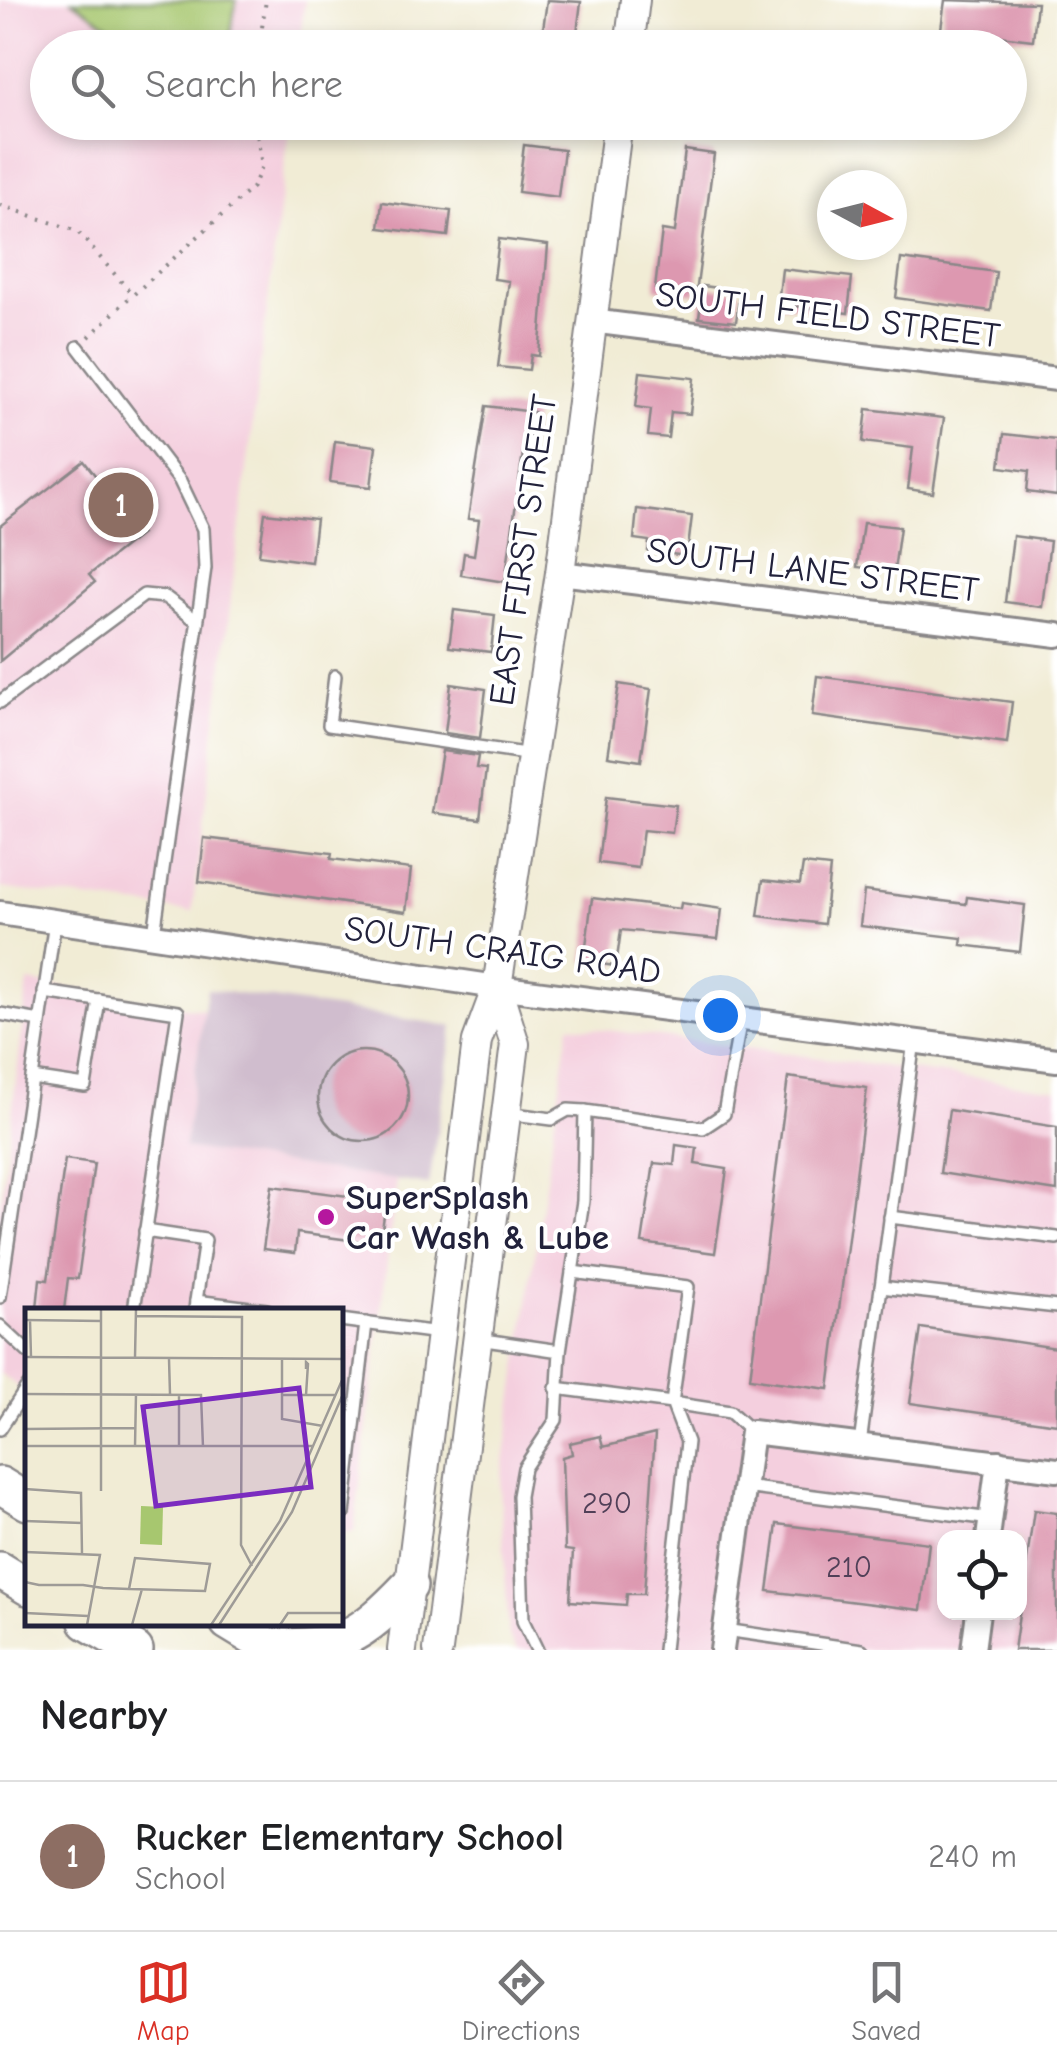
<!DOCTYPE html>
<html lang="en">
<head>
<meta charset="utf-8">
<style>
	:root { --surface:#fff; --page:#f6f6f6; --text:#202124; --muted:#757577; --line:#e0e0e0; --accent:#d93025 }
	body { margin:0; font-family:"Comic Neue",sans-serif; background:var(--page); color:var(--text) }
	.controls { position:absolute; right:30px; bottom:30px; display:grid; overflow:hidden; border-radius:20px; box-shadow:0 5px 15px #0003 }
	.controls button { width:90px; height:90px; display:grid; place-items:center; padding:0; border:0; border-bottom:2px solid var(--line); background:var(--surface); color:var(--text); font:50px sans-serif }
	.compass { position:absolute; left:817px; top:170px; width:90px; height:90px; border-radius:50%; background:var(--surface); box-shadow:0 5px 15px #0003; rotate:97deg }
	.you { position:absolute; left:720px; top:1015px; width:35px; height:35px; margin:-25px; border:8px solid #fff; border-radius:50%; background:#1a73e8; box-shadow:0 0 0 15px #1a73e833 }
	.badge { display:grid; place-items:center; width:65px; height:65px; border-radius:50%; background:var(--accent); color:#fff; font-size:32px; font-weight:700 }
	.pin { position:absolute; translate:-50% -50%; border:5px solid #fff; box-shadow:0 2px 10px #0006 }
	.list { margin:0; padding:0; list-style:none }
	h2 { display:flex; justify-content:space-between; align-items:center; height:130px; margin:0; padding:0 40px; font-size:42px }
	h2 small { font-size:32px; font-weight:400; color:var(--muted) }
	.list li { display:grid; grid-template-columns:65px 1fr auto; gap:30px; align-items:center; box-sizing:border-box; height:150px; padding:0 40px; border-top:2px solid var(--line) }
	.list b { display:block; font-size:38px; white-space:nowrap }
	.list p { margin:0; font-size:32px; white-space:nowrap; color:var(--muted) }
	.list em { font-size:32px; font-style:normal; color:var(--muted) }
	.icon { flex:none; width:55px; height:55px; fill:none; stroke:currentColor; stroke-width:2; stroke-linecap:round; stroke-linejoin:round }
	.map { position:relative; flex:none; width:1057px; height:1650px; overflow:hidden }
	.search { position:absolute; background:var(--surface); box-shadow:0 5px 15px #0003; left:30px; right:30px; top:30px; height:110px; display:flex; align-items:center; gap:25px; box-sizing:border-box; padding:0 35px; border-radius:55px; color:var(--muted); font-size:38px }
	.sheet { height:280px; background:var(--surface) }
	nav { display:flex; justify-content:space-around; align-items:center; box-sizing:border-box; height:140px; border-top:2px solid var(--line); background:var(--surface); font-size:28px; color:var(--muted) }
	nav a { display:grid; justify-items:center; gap:5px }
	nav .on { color:var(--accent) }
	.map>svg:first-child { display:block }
	.built { fill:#f4cfde; fill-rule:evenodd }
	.industrial { fill:#d0bdce }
	.garden { fill:#a7c76f; stroke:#647455; stroke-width:2.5 }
	.building { fill:#dd98b0 }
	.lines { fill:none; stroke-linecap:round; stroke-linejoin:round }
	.service-casing { stroke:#8a8788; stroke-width:16 }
	.minor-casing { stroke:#8a8788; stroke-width:28 }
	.tertiary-casing { stroke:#8a8788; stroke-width:32 }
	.primary-casing { stroke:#8a8788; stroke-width:40 }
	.path { stroke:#8a8788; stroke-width:4; stroke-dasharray:2.5 8; stroke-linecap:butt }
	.service { stroke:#fff; stroke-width:11 }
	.minor { stroke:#fff; stroke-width:22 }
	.tertiary { stroke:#fff; stroke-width:28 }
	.primary { stroke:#fff; stroke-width:35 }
	.poi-dot { fill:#b5179e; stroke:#fff; stroke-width:4 }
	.labels { text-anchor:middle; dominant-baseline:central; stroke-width:8; stroke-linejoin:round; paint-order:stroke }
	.number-label { font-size:30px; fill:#514058 }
	.street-label { font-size:35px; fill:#22223b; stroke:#fff }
	.poi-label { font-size:35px; font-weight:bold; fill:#22223b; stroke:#fff; text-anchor:start }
	.inset-road { fill:none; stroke:#9e9b97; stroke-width:2.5 }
	.view { fill:#7b2cbf; fill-opacity:0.15; stroke:#7b2cbf; stroke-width:5 }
	.inset-edge { fill:none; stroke:#22223b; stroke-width:5 }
</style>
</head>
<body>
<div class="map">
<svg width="1057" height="1650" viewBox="0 0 1057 1650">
	<rect width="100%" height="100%" fill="#fff"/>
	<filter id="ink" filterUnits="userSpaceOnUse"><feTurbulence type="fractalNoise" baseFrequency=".01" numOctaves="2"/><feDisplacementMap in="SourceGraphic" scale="20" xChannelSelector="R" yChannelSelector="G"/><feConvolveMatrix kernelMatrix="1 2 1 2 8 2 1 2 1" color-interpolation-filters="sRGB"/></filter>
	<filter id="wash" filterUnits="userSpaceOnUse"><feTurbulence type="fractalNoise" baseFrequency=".0048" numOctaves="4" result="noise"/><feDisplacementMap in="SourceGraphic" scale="40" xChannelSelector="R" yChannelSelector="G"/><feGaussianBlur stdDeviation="2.25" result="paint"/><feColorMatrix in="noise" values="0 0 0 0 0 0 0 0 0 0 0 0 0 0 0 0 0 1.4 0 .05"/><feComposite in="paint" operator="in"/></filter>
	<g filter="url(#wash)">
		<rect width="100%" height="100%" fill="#f1ecd5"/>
		<g class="built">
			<path d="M 0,0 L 305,0 L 299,47 L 48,48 L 48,122 L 290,123 L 192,912 L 0,888 Z"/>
			<path d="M 28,982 L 204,1010 L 184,1148 L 397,1180 L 354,1532 L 340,1532 L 340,1310 L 28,1310 L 27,1394 L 0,1373 L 0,1210 Z"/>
			<path d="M 569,1025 L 1057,1089 L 1057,1650 L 517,1650 L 509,1636 L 500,1488 ZM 944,1538 L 1020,1538 L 1020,1612 L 944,1612 Z"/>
		</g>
		<path class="industrial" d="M 207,989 L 453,1026 L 429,1185 L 184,1148 Z"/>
		<path class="garden" d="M 72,0 L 236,0 L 229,47 C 148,48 139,49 72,0 Z"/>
		<g id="blocks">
			<g class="building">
				<path d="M 547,0 L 581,2 L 575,48 L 541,44 Z"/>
				<path d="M 945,0 L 1037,3 L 1033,40 L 941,29 Z"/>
				<path d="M 524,145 L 564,150 L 558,197 L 518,192 Z"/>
				<path d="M 685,150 L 714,154 L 696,294 L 655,289 L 662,230 L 675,232 Z"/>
				<path d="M 382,202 L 451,211 L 448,236 L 379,228 Z"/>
				<path d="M 499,239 L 548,245 L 539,356 L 531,355 L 529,370 L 498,367 L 509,281 L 494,279 Z"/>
				<path d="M 901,259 L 996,272 L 991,311 L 896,298 Z"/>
				<path d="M 782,269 L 852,277 L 848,313 L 778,304 Z"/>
				<path d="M 703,286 L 740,291 L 736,322 L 699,318 Z"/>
				<path d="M 640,372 L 694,378 L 690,414 L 671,412 L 668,438 L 648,436 L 651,409 L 636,407 Z"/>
				<path d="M 486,406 L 534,412 L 530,445 L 524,445 L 505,582 L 461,575 L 464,553 L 474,555 L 479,520 L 468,519 Z"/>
				<path d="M 867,409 L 944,418 L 933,493 L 908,489 L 913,448 L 863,442 Z"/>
				<path d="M 1004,434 L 1057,440 L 1057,496 L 1027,492 L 1029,471 L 1000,467 Z"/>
				<path d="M 335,441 L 376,446 L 371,487 L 330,482 Z"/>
				<path d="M 84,461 L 141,534 L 89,575 L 95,582 L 0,661 L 0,526 Z"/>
				<path d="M 637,509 L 692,516 L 687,556 L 648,551 L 649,541 L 634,539 Z"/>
				<path d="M 265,513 L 316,519 L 311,562 L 259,555 Z"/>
				<path d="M 863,523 L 900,527 L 894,571 L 857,567 Z"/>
				<path d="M 1013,536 L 1050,541 L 1042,607 L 1005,602 Z"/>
				<path d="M 454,610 L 495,615 L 491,652 L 449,647 Z"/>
				<path d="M 817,676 L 1012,702 L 1007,743 L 812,716 Z"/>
				<path d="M 451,684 L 486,689 L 480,738 L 445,733 Z"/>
				<path d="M 619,684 L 651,689 L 641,761 L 608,756 Z"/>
				<path d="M 442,751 L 478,756 L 476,768 L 486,769 L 480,819 L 432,813 Z"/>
				<path d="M 606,797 L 676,805 L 672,833 L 643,830 L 638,868 L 598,863 Z"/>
				<path d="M 204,838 L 332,853 L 331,859 L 411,869 L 406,912 L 199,882 Z"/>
				<path d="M 803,864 L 830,867 L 824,924 L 758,916 L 763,880 L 800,884 Z"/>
				<path d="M 864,891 L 966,904 L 967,897 L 1025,905 L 1020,952 L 961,945 L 962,938 L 860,926 Z"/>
				<path d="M 592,898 L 680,909 L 681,903 L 722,909 L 718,939 L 621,930 L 616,966 L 584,962 Z"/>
				<circle cx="363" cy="1096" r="45"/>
				<path d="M 788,1077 L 867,1088 L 829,1389 L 750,1378 Z"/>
				<path d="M 949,1110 L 1057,1127 L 1057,1191 L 940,1173 Z"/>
				<path d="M 676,1145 L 697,1148 L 695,1164 L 727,1169 L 715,1253 L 642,1243 L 654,1163 L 674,1165 Z"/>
				<path d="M 65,1159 L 94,1163 L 78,1279 L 68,1278 L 64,1310 L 37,1308 L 40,1279 L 48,1280 Z"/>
				<path d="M 272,1186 L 386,1201 L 380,1244 L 297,1233 L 295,1253 L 263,1249 Z"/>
				<path d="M 921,1328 L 1057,1348 L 1057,1424 L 910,1403 Z"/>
				<path d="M 655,1434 L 644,1594 L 627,1594 L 626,1605 L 570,1601 L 573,1551 L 565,1550 L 562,1457 L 572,1454 L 570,1443 L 600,1436 L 603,1447 Z"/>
				<path d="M 1034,1510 L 1057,1513 L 1057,1650 L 1014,1650 Z"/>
				<path d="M 777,1524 L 929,1543 L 921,1610 L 768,1591 Z"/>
			</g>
		</g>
	</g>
	<g filter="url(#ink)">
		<use href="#blocks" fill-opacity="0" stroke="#8a8788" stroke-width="2.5"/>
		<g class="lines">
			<defs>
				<g id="service">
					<path d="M 78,347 L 180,481 L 203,529 L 205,568 L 154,934"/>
					<path d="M 335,676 L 329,725 L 532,755"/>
					<path d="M 0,702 L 144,595 L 165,597 L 197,621"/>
					<path d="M 44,992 L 178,1012 L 134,1310"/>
					<path d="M 0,1014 L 40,1021"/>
					<path d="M 32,1078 L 85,1086 L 99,1000"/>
					<path d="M 506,1113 L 552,1119 L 568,1110 L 585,1111 L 703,1128 L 724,1114 L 741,1018"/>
					<path d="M 890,1217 L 1057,1238"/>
					<path d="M 145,1231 L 205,1240 L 196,1301"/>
					<path d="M 572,1272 L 688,1287 L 672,1403 L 730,1412 L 752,1432"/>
					<path d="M 881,1287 L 1057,1307"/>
					<path d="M 0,1297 L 55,921"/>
					<path d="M 195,1310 L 196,1301 L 267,1310"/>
					<path d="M 340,1320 L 439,1333"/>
					<path d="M 0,1326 L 28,1352"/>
					<path d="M 478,1339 L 560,1351 L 583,1201 L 585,1111"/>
					<path d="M 556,1388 L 672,1403 L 687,1442 L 664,1650"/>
					<path d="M 0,1429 L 28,1386"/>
					<path d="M 860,1444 L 914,1041"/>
					<path d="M 744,1487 L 991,1519"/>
					<path d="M 340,1512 L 344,1513 L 366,1323"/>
					<path d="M 725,1630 L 862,1650"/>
					<path d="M 537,1650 L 523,1621 L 519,1496 L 524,1468 L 556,1420 L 560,1351"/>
				</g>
				<g id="minor">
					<path d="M 591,321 L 1057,379"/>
					<path d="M 560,573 L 1057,635"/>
					<path d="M 0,913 L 497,987 L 1057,1060"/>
					<path d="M 988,1538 L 998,1462"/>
					<path d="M 722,1650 L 752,1432 L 1057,1470"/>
					<path d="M 973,1650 L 978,1612"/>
				</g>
				<g id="tertiary">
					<path d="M 629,48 L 635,0"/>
					<path d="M 402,1650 L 477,1041 L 497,987 L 560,573 L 618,122"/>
					<path d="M 438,1650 L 515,1044 L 497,987"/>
				</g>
				<g id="primary">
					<path d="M 0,1485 L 28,1502"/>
					<path d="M 0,1570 L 28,1587"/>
					<path d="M 87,1622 L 135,1650"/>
					<path d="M 228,1622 L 274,1650"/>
					<path d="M 267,1646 C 340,1650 360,1637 409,1586"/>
				</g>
			</defs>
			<use href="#service" class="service-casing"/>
			<use href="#minor" class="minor-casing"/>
			<use href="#tertiary" class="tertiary-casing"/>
			<use href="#primary" class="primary-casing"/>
			<g class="path">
				<path d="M 259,48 L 266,0"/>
				<path d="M 0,205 L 77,231 L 133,295 L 253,187 L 262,166 L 255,122"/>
				<path d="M 89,337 L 132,295"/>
			</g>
			<use href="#service" class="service"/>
			<use href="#minor" class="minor"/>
			<use href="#tertiary" class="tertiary"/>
			<use href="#primary" class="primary"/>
		</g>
	</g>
	<circle class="poi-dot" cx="326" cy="1217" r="10"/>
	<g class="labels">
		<g class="number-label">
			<text x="607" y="1503">290</text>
			<text x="849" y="1567">210</text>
		</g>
		<g class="street-label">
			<text transform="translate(828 315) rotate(7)">SOUTH FIELD STREET</text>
			<text transform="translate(523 550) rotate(-82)">EAST FIRST STREET</text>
			<text transform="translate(813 570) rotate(7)">SOUTH LANE STREET</text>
			<text transform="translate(503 950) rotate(8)">SOUTH CRAIG ROAD</text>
		</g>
		<g class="poi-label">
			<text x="346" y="1197">SuperSplash<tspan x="346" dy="40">Car Wash &amp; Lube</tspan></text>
		</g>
	</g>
	<g transform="translate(25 1308)">
		<rect width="318" height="318" fill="#f1ecd5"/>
		<path d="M 116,198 L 138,199 L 137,237 L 115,236 Z" fill="#a7c76f"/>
		<path class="inset-road" d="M 111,8 L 217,9 L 216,237 L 227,258M 0,12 L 76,13M 5,12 L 6,49M 0,49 L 318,51M 110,49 L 111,1M 144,51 L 145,86M 257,51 L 257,111 L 298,118M 0,86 L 176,87 L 178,139M 257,87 L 310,87M 281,87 L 283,56 L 281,54 L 281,61M 0,121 L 110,120M 0,138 L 288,138M 110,138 L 111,86M 154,139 L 154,87M 0,181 L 56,185 L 57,245M 76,183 L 76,1M 0,213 L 57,215M 0,244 L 75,247 L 62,317M 0,274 L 14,277 L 58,277 L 78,280 L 104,281 L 180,283 L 185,256 L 110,250 L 104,281M 0,305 L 63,308M 107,317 L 117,281M 186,317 L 255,213 L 318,70M 194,317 L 267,204 L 318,86M 255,317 L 263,305 L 318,305"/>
		<path class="view" d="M 274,80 L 286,179 L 131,198 L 118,99 Z"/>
		<rect width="318" height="318" class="inset-edge"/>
	</g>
</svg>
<div class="controls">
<button><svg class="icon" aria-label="locate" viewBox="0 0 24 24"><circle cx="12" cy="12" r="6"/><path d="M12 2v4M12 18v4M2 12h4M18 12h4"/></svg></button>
</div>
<svg class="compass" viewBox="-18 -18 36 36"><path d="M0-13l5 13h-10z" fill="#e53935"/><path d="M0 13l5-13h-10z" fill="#757577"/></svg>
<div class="you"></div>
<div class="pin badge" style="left:121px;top:505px;background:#8d6e63">1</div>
<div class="search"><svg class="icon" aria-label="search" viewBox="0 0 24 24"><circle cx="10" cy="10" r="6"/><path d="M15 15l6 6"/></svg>Search here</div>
</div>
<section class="sheet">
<h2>Nearby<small></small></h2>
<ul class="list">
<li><span class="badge" style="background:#8d6e63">1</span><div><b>Rucker Elementary School</b><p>School</p></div><em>240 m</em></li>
</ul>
</section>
<nav>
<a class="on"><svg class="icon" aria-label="map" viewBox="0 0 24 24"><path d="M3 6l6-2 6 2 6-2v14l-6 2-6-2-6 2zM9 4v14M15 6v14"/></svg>Map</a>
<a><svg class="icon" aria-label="directions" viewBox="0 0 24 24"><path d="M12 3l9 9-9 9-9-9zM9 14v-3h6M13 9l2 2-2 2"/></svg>Directions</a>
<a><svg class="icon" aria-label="saved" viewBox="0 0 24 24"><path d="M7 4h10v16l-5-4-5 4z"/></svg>Saved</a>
</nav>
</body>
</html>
